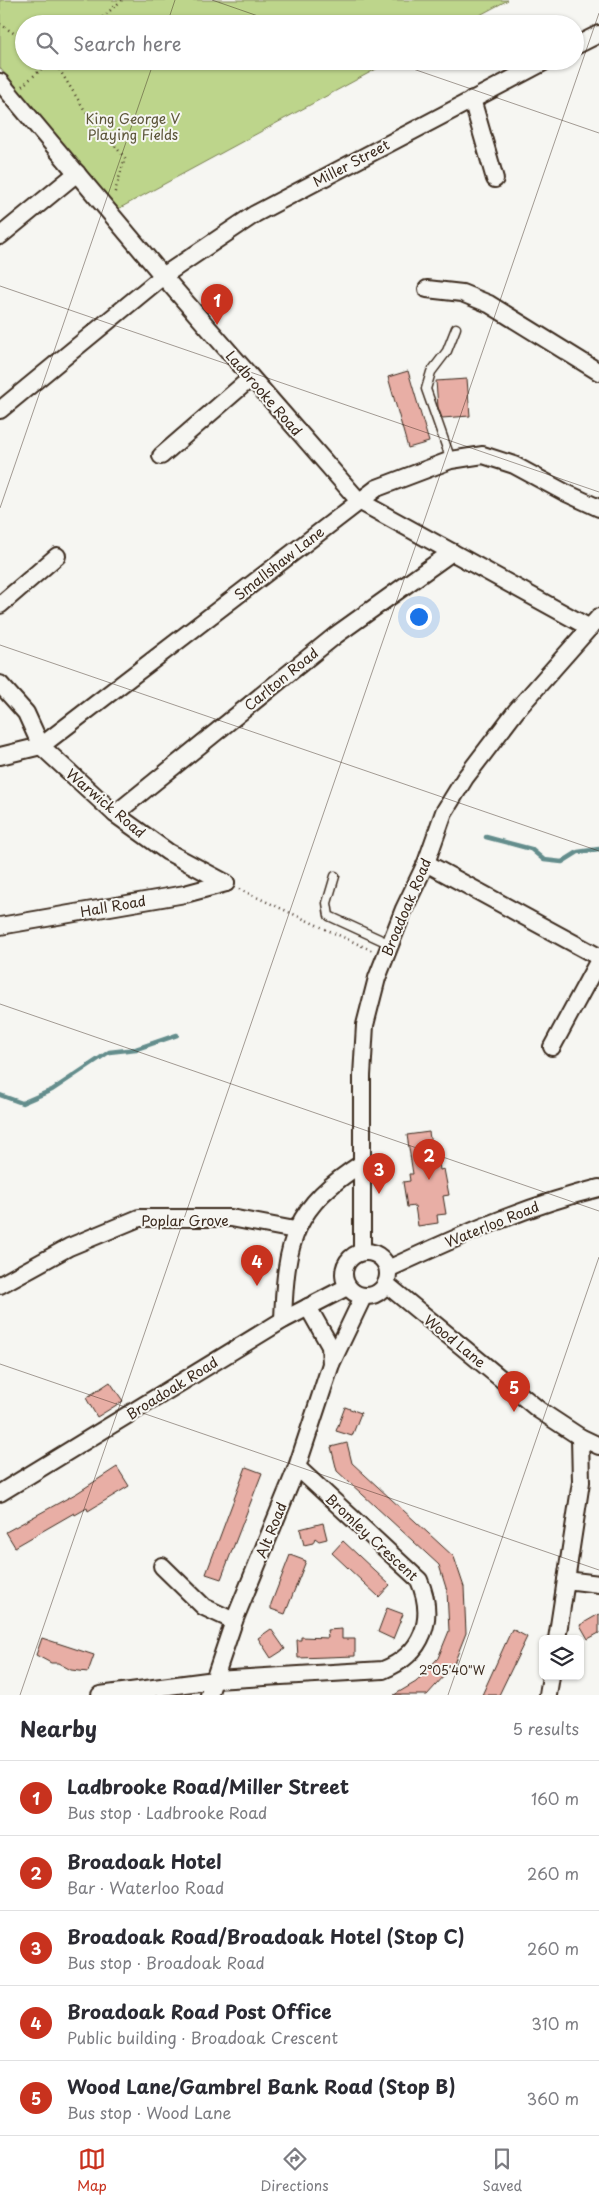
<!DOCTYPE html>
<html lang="en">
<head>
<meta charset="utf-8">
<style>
	:root { --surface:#fff; --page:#f2f2f3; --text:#2b2b33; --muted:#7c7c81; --line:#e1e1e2; --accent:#c8321e }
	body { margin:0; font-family:"Playpen Sans",sans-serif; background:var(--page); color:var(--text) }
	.controls { position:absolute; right:15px; bottom:15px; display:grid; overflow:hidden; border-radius:8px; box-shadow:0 1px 4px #0004 }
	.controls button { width:45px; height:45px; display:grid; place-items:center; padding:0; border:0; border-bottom:1px solid var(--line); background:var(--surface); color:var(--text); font:25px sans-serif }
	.you { position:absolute; left:418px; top:616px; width:18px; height:18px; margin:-12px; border:4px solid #fff; border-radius:50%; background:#1a73e8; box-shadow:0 0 0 8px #1a73e833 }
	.badge { display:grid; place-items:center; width:32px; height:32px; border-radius:50%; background:var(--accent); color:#fff; font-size:16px; font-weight:700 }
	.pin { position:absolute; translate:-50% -41px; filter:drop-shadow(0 1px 2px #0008) }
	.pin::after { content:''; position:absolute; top:26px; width:18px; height:15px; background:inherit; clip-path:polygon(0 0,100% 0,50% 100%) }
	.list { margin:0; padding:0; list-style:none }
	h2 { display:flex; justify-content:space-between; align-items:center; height:65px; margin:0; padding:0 20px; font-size:21px }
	h2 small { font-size:16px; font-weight:400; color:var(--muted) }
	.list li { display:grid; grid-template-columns:32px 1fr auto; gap:15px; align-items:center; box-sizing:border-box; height:75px; padding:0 20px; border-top:1px solid var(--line) }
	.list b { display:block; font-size:19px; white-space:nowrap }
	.list p { margin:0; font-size:16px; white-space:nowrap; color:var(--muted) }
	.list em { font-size:16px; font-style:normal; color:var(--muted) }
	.icon { flex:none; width:28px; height:28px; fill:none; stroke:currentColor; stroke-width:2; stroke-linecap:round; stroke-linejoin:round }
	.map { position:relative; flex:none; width:599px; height:1695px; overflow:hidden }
	.search { position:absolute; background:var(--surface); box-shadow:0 1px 4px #0004; left:15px; right:15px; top:15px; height:55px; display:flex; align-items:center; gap:12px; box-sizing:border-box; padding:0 18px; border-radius:28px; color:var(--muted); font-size:19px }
	.sheet { height:440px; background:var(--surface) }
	nav { display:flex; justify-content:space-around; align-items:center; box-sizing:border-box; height:70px; border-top:1px solid var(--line); background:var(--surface); font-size:14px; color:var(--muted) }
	nav a { display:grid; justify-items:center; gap:2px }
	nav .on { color:var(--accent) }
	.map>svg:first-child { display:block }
	.green { fill:#bdd58b; stroke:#7c8054 }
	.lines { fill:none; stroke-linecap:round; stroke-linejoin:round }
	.stream { stroke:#638d8c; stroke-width:4.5 }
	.building { fill:#e8aea5; stroke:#3b2a1e }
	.service-casing { stroke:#3b2a1e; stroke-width:11 }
	.minor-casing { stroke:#3b2a1e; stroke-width:20 }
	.path { stroke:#3b2a1e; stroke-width:2.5; stroke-dasharray:1 4; stroke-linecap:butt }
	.service { stroke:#f6f6f2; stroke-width:8 }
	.minor { stroke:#f6f6f2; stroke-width:16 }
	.ticks { fill:none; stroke:#3b2a1e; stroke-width:1; stroke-opacity:0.45 }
	.labels { text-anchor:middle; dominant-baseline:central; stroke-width:4; stroke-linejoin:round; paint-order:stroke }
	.park-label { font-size:14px; fill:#5c5539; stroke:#f6f6f2 }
	.street-label { font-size:14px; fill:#3b2a1e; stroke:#f6f6f2 }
	.ticks-label { font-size:12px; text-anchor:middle; fill:#3b2a1e; stroke:#f6f6f2; stroke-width:4; stroke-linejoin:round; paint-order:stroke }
</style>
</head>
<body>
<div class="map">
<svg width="599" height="1695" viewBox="0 0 599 1695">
	<rect width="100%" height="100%" fill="#f6f6f2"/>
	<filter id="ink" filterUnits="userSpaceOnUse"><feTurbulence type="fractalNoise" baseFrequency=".02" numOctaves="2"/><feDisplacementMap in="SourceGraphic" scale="10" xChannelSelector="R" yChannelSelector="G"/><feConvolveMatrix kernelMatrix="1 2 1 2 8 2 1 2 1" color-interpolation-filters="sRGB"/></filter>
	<g filter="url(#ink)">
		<path class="green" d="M 0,0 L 508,0 L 463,24 L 24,24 L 24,61 L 391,61 L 118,209 L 0,68 Z"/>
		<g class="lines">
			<g class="stream">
				<path d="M 486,837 L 531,849 L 544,860 L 562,862 L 578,852 L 599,849"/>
				<path d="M 0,1095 L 22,1103 L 52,1090 L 109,1052 L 136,1049 L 177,1035"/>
			</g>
		</g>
		<g class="building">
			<path d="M 408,371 L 429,442 L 408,448 L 388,377 Z"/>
			<path d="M 467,379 L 470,416 L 442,418 L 438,407 L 436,381 Z"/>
			<path d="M 429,1132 L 432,1151 L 437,1150 L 440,1170 L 444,1169 L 449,1195 L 443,1196 L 446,1214 L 437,1215 L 438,1223 L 418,1226 L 415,1206 L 407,1207 L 403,1182 L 410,1181 L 409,1174 L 413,1174 L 407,1135 Z"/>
			<path d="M 110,1382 L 123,1401 L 97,1417 L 86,1398 Z"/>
			<path d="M 345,1407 L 361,1413 L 352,1436 L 336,1431 Z"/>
			<path d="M 347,1443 L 352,1463 L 454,1557 L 464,1587 L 466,1633 L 453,1666 L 427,1695 L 394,1695 L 416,1682 L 438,1658 L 449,1631 L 447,1591 L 439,1565 L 337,1471 L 331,1447 Z"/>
			<path d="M 117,1467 L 129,1486 L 88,1511 L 87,1508 L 75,1515 L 74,1513 L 15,1547 L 6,1532 L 77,1493 Z"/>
			<path d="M 246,1467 L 262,1473 L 221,1579 L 206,1574 Z"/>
			<path d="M 323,1523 L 327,1539 L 319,1541 L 315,1538 L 313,1543 L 304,1545 L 300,1529 Z"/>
			<path d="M 343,1541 L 390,1585 L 379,1597 L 332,1553 Z"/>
			<path d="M 290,1555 L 306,1561 L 285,1614 L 271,1609 L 271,1604 Z"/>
			<path d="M 387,1608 L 403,1614 L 393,1639 L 378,1632 Z"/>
			<path d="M 599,1614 L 599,1633 L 588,1639 L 580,1625 Z"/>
			<path d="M 271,1629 L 285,1649 L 271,1658 L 258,1638 Z"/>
			<path d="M 342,1629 L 342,1639 L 355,1639 L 355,1656 L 298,1658 L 297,1640 L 301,1640 L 301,1637 L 328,1638 L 327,1630 Z"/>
			<path d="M 512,1629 L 527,1637 L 499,1695 L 482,1695 Z"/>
			<path d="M 42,1638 L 94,1655 L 88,1672 L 71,1670 L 58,1663 L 51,1663 L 36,1655 Z"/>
		</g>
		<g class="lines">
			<defs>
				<g id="service">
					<path d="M 451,460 L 426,389 L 431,372 L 447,351 L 456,328"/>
					<path d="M 335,876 L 327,903 L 329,916 L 390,944"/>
				</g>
				<g id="minor">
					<path d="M 575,46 L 599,34"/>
					<path d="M 0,82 L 163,276 L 359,501 L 590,628"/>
					<path d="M 472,99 L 495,179"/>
					<path d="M 0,236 L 77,173"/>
					<path d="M 427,289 L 462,293 L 489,304 L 599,372"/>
					<path d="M 0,410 L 163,276 L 255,214 L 546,61"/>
					<path d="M 161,456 L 251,378"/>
					<path d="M 0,605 L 57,556"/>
					<path d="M 0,684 L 26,713 L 41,746 L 115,814 L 168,852 L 226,883"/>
					<path d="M 0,756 L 41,746 L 377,488 L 451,460 L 483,455 L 514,465 L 564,492 L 599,508"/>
					<path d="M 115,814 L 336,635 L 452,552"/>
					<path d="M 426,863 L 599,957"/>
					<path d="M 0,926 L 185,894 L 226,883"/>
					<path d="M 552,1047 L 599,960"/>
					<circle cx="366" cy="1274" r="22"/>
					<path d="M 362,1252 L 362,1076 L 365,1025 L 377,978 L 404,909 L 426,863 L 444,812 L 465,778 L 516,711 L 599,617"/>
					<path d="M 388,1269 C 457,1237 525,1206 599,1188"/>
					<path d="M 386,1284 L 539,1410 L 580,1437 L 599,1446"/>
					<path d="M 0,1285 L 69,1247 L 139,1218 L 231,1218 L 295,1230"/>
					<path d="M 308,1307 L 330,1346 L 331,1364"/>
					<path d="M 283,1320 C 286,1240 293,1207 364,1162"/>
					<path d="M 0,1493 L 283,1320 L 347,1287"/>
					<path d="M 162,1566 L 204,1607 L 234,1621"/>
					<path d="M 566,1580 L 599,1584"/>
					<path d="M 557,1639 L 581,1482 L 580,1437"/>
					<path d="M 100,1695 L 215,1680 L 383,1670 C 423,1654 436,1619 419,1580 L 297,1467"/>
					<path d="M 209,1695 L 234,1621 L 297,1467 L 331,1364 L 363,1297"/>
					<path d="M 548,1695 L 551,1676"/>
				</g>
			</defs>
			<use href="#service" class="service-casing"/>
			<use href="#minor" class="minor-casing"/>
			<g class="path">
				<path d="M 0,24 L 24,40"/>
				<path d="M 95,24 L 122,0"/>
				<path d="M 54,61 L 84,109 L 125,158 L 114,195"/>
				<path d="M 22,86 L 51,61"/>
				<path d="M 239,889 L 373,951"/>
			</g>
			<use href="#service" class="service"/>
			<use href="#minor" class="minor"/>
		</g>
	</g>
	<path class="ticks" d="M 212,0 L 281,24M 167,24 L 175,0M 390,61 L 599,133M 0,286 L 599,492M 0,508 L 154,61M 0,645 L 599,851M 0,1004 L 599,1211M 0,1364 L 599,1570M 20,1695 L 599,13M 448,1695 L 599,1257"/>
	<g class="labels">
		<g class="park-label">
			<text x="133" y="118">King George V<tspan x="133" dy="16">Playing Fields</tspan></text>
		</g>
		<g class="street-label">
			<text transform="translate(351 163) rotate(-28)">Miller Street</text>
			<text transform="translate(264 393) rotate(49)">Ladbrooke Road</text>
			<text transform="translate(279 563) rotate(-38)">Smallshaw Lane</text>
			<text transform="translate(281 679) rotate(-39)">Carlton Road</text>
			<text transform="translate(106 803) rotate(40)">Warwick Road</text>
			<text transform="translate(113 906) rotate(-10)">Hall Road</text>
			<text transform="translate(406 907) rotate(-67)">Broadoak Road</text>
			<text x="185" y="1220">Poplar Grove</text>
			<text transform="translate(492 1224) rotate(-22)">Waterloo Road</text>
			<text transform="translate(455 1341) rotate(39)">Wood Lane</text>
			<text transform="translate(172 1388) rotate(-32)">Broadoak Road</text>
			<text transform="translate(271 1530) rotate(-68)">Alt Road</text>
			<text transform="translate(372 1537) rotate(43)">Bromley Crescent</text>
		</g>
	</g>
	<g class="ticks-label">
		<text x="452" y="1675">2°05'40"W</text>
	</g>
</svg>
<div class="controls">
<button><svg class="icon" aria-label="layers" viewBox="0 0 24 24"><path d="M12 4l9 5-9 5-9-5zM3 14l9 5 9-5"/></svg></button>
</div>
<div class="you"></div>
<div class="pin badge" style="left:217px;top:325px">1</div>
<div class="pin badge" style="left:429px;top:1180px">2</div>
<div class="pin badge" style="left:379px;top:1194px">3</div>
<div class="pin badge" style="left:257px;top:1286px">4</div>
<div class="pin badge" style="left:514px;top:1412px">5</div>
<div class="search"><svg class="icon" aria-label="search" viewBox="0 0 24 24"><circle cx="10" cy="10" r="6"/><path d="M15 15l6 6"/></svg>Search here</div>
</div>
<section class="sheet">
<h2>Nearby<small>5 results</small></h2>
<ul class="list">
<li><span class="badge">1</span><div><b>Ladbrooke Road/Miller Street</b><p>Bus stop · Ladbrooke Road</p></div><em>160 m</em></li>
<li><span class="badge">2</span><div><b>Broadoak Hotel</b><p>Bar · Waterloo Road</p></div><em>260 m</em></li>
<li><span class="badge">3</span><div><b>Broadoak Road/Broadoak Hotel (Stop C)</b><p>Bus stop · Broadoak Road</p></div><em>260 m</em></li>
<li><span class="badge">4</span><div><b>Broadoak Road Post Office</b><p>Public building · Broadoak Crescent</p></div><em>310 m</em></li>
<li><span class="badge">5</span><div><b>Wood Lane/Gambrel Bank Road (Stop B)</b><p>Bus stop · Wood Lane</p></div><em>360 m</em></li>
</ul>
</section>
<nav>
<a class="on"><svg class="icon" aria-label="map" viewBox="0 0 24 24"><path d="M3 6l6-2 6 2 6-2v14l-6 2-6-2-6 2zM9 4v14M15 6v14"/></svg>Map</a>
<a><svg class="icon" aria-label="directions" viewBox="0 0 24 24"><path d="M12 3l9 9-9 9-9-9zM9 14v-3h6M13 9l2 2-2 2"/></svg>Directions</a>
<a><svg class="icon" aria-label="saved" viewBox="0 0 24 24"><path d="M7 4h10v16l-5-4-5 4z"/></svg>Saved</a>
</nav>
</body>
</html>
